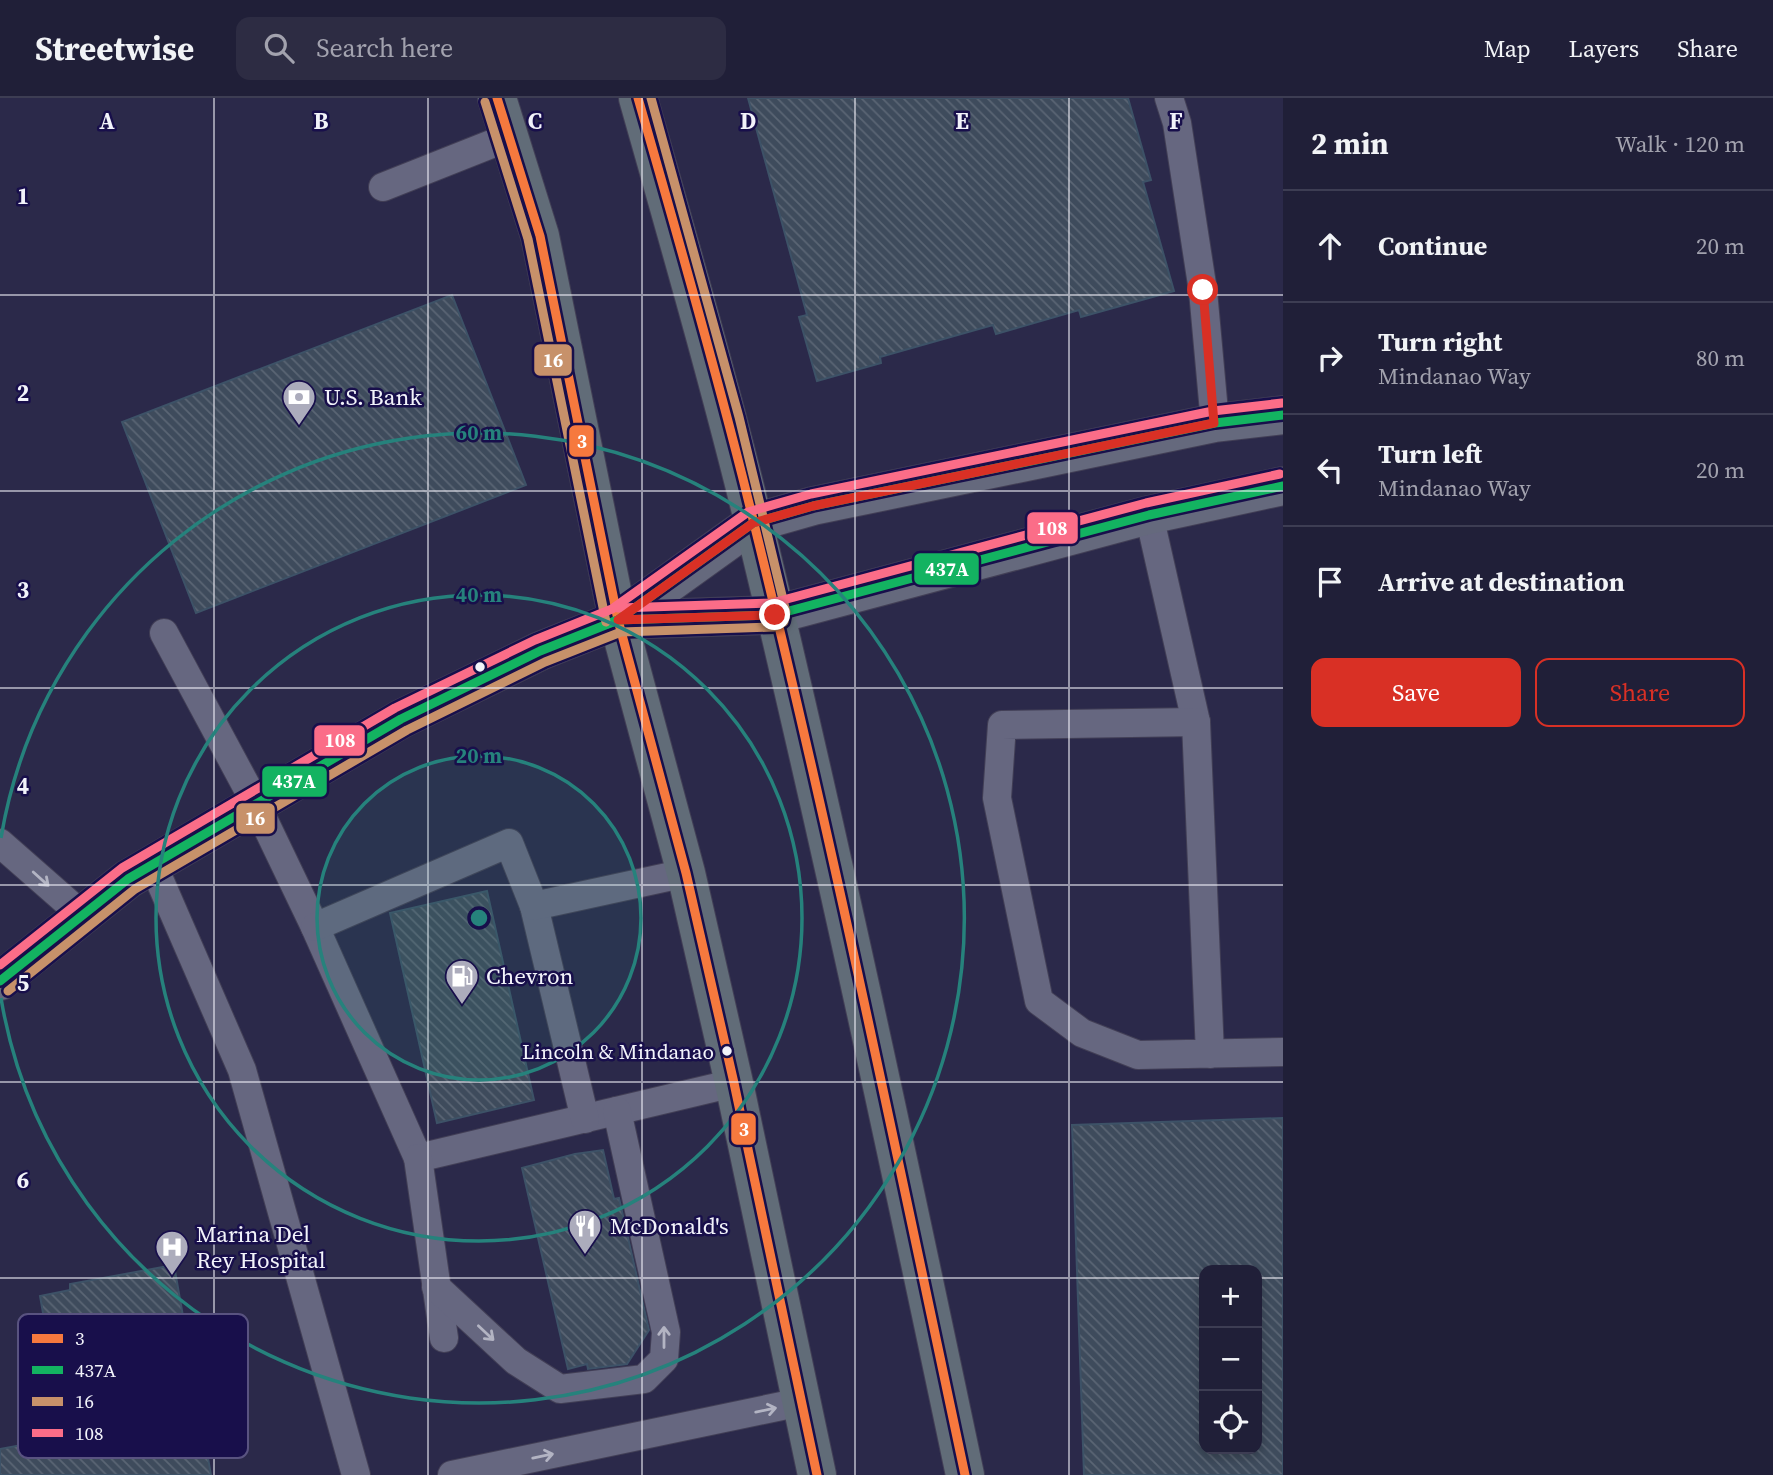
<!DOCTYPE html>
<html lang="en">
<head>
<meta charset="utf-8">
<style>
	:root { --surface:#201f38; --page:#2d2c43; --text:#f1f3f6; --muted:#a2a2ae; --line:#3d3d53; --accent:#d93025 }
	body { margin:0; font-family:"Source Serif 4",serif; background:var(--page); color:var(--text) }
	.controls { position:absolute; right:21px; bottom:21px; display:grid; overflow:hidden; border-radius:14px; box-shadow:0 4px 10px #0003 }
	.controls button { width:63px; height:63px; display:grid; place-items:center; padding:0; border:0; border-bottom:2px solid var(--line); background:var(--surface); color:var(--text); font:35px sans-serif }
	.stop { position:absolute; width:21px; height:21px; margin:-16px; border:5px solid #d93025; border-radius:50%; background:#fff }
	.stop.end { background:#d93025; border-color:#fff; box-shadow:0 2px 7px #0008 }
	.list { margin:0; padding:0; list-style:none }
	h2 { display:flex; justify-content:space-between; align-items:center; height:91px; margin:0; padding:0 28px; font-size:30px }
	h2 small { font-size:23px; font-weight:400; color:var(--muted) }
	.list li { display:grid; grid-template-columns:46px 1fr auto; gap:21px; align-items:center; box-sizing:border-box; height:112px; padding:0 28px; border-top:2px solid var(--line) }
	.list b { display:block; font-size:26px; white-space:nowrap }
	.list p { margin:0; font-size:23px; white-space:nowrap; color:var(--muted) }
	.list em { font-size:23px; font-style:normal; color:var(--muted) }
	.actions { display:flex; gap:14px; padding:21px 28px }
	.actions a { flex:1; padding:16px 0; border:2px solid var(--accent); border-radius:14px; text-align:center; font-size:24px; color:var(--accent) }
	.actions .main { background:var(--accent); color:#fff }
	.icon { flex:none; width:38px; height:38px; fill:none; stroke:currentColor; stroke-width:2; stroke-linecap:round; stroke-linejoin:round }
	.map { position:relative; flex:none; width:1283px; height:1377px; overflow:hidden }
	header { display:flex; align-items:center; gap:42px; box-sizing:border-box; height:98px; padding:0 35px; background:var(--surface); border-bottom:2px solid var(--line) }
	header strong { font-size:33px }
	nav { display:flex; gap:38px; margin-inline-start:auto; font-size:24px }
	.search { width:490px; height:63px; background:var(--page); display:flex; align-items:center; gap:18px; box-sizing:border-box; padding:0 24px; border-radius:14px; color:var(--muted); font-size:26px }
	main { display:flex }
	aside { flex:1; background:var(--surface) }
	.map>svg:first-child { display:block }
	.building { fill:url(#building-back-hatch); stroke:#3d5267; stroke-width:2; fill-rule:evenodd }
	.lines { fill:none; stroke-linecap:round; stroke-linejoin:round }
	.lane-casing { stroke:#423f56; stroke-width:30 }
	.secondary-casing { stroke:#423f56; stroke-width:40 }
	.highway-casing { stroke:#423f56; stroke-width:40 }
	.lane { stroke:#666780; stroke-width:28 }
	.secondary { stroke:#65697d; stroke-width:38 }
	.highway { stroke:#616c78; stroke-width:38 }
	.bus-1-casing { stroke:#180f4b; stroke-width:14 }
	.bus-2-casing { stroke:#180f4b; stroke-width:14 }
	.bus-3-casing { stroke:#180f4b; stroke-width:14 }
	.bus-4-casing { stroke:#180f4b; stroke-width:14 }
	.bus-1 { stroke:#f6793e; stroke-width:9 }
	.bus-2 { stroke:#13b361; stroke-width:9 }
	.bus-3 { stroke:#c7916a; stroke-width:9 }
	.bus-4 { stroke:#fb6d88; stroke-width:9 }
	.oneway { stroke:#b3b4c3 }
	.route { stroke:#d93025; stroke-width:9 }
	.grid { fill:none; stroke:#f2f3fa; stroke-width:2; stroke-opacity:0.55 }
	.ring { fill:none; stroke:#26827c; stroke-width:3.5 }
	.bus-dot { fill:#f2f3fa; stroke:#180f4b; stroke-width:2.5 }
	.labels { text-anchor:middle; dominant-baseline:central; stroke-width:5; stroke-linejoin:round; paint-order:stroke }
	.bus-label { font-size:21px; fill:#f2f3fa; stroke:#180f4b; text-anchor:end }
	.poi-label { font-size:23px; fill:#f2f3fa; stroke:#180f4b; text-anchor:start }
	.key { fill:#180f4b; stroke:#595380; stroke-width:2 }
	.key-label { font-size:19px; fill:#f2f3fa }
	.grid-label { font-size:23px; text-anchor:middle; font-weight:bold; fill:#f2f3fa; stroke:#180f4b; stroke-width:5; stroke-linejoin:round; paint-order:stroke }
	.centre { fill:#26827c; stroke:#180f4b; stroke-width:3.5 }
	.ring-label { font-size:21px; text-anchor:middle; font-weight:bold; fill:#26827c; stroke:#180f4b; stroke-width:5; stroke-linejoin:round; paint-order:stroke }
	.line-badge { stroke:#180f4b; stroke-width:2.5 }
	.badge-label { font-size:19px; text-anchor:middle; font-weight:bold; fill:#fff }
</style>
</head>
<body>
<header>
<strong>Streetwise</strong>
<div class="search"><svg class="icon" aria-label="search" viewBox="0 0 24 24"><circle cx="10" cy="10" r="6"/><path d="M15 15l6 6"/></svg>Search here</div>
<nav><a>Map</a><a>Layers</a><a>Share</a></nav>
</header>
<main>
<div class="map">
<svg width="1283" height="1377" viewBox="0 0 1283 1377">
	<defs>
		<pattern id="building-back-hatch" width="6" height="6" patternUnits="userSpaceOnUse" patternTransform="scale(1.75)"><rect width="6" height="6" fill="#3e4b5c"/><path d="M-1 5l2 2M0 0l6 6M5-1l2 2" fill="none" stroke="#5a6574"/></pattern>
	</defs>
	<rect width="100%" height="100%" fill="#2b294a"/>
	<g class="building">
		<path d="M 748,0 L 1128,0 L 1151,82 L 1143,84 L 1174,193 L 1081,219 L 1079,212 L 996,236 L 993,227 L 880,259 L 881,265 L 817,283 L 799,219 L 807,217 Z"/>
		<path d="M 452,197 L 526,387 L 196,515 L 122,324 Z"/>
		<path d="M 487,793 L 534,1002 L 437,1025 L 390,815 Z"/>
		<path d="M 1283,1020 L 1283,1377 L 1084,1377 L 1072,1027 ZM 1204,1172 L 1257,1172 L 1257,1351 L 1204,1351 Z"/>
		<path d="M 603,1052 L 614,1101 L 619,1100 L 649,1232 L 627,1266 L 588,1271 L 587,1266 L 568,1271 L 522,1070 L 575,1056 Z"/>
		<path d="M 174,1167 L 211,1377 L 0,1377 L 0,1351 L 65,1339 L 40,1198 L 70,1192 L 70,1186 Z"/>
	</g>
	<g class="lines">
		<defs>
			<g id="lane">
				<path d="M 1169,0 L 1177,25 L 1203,193 L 1215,325"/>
				<path d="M 383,89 L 509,39"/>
				<path d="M 1149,417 L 1196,624"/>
				<path d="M 164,535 L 256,706 L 315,829 L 418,1060 L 734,985"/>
				<path d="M 0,745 L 82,817"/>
				<path d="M 153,767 L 242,972 L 356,1377"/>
				<path d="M 534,808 L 585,1021"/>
				<path d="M 315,829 L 509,745 L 534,808 L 686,775"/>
				<path d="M 1210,956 L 1196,624 L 1002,627 L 997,700 L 1039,903 L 1082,935 L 1138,957 L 1283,954"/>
				<path d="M 418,1060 L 444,1240"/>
				<path d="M 436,1189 L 516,1263 L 560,1291 L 644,1281 L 664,1261 L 666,1234 L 617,1013"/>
				<path d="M 452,1377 L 801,1304"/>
			</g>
			<g id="secondary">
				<path d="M 618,522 L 774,517 L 1149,417 L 1283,388"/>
				<path d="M 0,883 L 128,781 L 401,621 L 540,553 L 618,522 L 753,425 L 813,408 L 1215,325 L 1283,317"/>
			</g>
			<g id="highway">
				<path d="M 497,0 L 540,138 L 618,522 L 686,775 L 734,985 L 817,1377"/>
				<path d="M 638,0 C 678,141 719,283 754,426 C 830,741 898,1059 965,1377"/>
			</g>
		</defs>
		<use href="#lane" class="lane-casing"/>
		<use href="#secondary" class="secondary-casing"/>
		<use href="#highway" class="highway-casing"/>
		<use href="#lane" class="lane"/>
		<use href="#secondary" class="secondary"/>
		<use href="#highway" class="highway"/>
		<defs>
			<g id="bus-1">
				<path d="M 497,0 L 540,138 L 618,522 L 686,775 L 734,985 L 817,1377"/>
				<path d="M 638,0 C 674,125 710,251 742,377 C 825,708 894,1043 965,1377"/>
			</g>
			<g id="bus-2">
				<path d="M 607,526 L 618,522 L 774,517 L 1149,417 L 1283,388"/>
				<path d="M 0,883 L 128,781 L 401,621 L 540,553 L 618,522 L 753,425 L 813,408 L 1215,325 L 1283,317"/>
			</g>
			<g id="bus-3">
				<path d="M 485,4 L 528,141 L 606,524"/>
				<path d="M 8,893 L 135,791 L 407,632 L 545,564 L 621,534 L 774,529 L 784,524 L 786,514 L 739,319 L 651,0"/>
			</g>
			<g id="bus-4">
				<path d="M 618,510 L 772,505 L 1146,405 L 1280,376"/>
				<path d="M 0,867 L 122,770 L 395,610 L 535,542 L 612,511 L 748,414 L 811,396 L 1213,313 L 1282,305"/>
			</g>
		</defs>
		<use href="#bus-1" class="bus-1-casing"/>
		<use href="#bus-2" class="bus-2-casing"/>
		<use href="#bus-3" class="bus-3-casing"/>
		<use href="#bus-4" class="bus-4-casing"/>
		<use href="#bus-1" class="bus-1"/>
		<use href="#bus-2" class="bus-2"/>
		<use href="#bus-3" class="bus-3"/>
		<use href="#bus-4" class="bus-4"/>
	</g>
	<defs><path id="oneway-shaft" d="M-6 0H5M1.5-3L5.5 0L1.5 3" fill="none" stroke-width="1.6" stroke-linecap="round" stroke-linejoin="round" transform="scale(1.75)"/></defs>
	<g class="oneway">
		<use href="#oneway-shaft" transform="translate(41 781) rotate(42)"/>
		<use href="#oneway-shaft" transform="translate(486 1235) rotate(43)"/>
		<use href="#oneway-shaft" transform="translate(664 1239) rotate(-90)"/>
		<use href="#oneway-shaft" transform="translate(766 1312) rotate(-12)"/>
		<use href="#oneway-shaft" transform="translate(543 1358) rotate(-12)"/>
	</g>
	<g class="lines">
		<path class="route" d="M 775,517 L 618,522 L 753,425 L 813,408 L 1214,325 L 1203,192"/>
	</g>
	<path class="grid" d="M 214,0 L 214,1377M 428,0 L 428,1377M 642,0 L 642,1377M 855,0 L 855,1377M 1069,0 L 1069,1377M 0,197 L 1283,197M 0,393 L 1283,393M 0,590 L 1283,590M 0,787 L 1283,787M 0,984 L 1283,984M 0,1180 L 1204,1180M 1257,1180 L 1283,1180"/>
	<circle cx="479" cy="820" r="162" fill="#26827c" fill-opacity=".12"/>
	<g class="ring">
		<circle cx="479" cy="820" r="162"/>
		<circle cx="479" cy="820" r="323"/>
		<path d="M1 740A485 485 0 1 1 1 900"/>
	</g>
	<defs>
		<symbol id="bank-pin" viewBox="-11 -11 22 30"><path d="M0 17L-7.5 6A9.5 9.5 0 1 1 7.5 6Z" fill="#acacbc" stroke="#180f4b"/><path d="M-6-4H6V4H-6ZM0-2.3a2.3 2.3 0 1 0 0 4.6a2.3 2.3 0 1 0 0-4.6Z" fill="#fff"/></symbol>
		<symbol id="fuel-pin" viewBox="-11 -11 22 30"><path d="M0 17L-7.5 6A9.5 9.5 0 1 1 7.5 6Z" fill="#acacbc" stroke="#180f4b"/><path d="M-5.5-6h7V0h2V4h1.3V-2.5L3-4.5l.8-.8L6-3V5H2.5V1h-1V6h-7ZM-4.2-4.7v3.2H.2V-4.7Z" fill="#fff"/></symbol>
		<symbol id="restaurant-pin" viewBox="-11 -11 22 30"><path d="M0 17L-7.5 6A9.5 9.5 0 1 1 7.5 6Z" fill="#acacbc" stroke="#180f4b"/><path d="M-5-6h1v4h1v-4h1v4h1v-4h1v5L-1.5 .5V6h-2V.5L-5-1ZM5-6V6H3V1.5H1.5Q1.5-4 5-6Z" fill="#fff"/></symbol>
		<symbol id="hospital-pin" viewBox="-11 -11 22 30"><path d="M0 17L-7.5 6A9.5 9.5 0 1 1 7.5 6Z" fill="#acacbc" stroke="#180f4b"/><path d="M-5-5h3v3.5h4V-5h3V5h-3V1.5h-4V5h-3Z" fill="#fff"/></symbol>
	</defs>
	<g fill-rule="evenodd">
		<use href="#bank-pin" x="280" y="280" width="38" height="52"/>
		<use href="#fuel-pin" x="443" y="859" width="38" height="52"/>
		<use href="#restaurant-pin" x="566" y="1109" width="38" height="52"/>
		<use href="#hospital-pin" x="153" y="1130" width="38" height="52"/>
	</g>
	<g class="bus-dot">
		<circle cx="480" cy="569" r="6"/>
		<circle cx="727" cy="953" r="6"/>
	</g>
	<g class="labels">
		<g class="bus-label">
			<text x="714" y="953">Lincoln &amp; Mindanao</text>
		</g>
		<g class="poi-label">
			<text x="324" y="299">U.S. Bank</text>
			<text x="486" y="878">Chevron</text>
			<text x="610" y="1128">McDonald's</text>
			<text x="196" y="1136">Marina Del<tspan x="196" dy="26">Rey Hospital</tspan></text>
		</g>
	</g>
	<rect x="18" y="1216" width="230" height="144" rx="10" class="key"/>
	<rect x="32" y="1236" width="31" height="9" fill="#f6793e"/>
	<rect x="32" y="1268" width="31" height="8" fill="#13b361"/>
	<rect x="32" y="1299" width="31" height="9" fill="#c7916a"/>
	<rect x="32" y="1331" width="31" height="8" fill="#fb6d88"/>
	<g class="key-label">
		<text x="75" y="1247">3</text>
		<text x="75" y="1279">437A</text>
		<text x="75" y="1310">16</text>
		<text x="75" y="1342">108</text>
	</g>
	<g class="grid-label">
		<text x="107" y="31">A</text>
		<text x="321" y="31">B</text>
		<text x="535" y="31">C</text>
		<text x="748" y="31">D</text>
		<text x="962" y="31">E</text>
		<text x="1176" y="31">F</text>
		<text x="23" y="106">1</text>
		<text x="23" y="303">2</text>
		<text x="23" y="500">3</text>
		<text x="23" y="696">4</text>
		<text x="23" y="893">5</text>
		<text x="23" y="1090">6</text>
	</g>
	<circle cx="479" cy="820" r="10" class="centre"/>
	<g class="ring-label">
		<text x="479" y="342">60 m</text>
		<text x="479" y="504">40 m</text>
		<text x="479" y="665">20 m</text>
	</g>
	<g class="line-badge">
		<rect x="533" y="245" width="40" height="34" rx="7" fill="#c7916a"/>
		<rect x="568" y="326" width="27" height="34" rx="7" fill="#f6793e"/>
		<rect x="1026" y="413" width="53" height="34" rx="7" fill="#fb6d88"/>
		<rect x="913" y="454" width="67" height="34" rx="7" fill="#13b361"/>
		<rect x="313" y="626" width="53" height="33" rx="7" fill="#fb6d88"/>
		<rect x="261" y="667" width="67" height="33" rx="7" fill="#13b361"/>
		<rect x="235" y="704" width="41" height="33" rx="7" fill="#c7916a"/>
		<rect x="730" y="1014" width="27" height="34" rx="7" fill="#f6793e"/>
	</g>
	<g class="badge-label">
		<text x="553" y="269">16</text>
		<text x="582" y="350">3</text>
		<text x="1052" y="437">108</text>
		<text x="947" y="478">437A</text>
		<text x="340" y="649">108</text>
		<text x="294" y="690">437A</text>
		<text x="255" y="727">16</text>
		<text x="744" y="1038">3</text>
	</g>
</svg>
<div class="controls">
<button>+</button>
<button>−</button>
<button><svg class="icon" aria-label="locate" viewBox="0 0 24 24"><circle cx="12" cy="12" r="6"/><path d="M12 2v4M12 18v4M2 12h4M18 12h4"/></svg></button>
</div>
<div class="stop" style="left:1203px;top:192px"></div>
<div class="stop end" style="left:775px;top:517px"></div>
</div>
<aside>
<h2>2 min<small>Walk · 120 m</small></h2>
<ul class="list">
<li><svg class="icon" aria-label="ahead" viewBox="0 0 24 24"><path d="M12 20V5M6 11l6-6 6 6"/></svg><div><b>Continue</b></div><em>20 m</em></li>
<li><svg class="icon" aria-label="right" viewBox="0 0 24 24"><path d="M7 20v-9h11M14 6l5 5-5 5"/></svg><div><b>Turn right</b><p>Mindanao Way</p></div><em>80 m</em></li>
<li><svg class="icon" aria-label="left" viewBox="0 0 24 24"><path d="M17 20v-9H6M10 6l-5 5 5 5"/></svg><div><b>Turn left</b><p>Mindanao Way</p></div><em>20 m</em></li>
<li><svg class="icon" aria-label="arrive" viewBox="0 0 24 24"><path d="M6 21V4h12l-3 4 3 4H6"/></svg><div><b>Arrive at destination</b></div></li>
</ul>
<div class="actions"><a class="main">Save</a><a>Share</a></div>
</aside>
</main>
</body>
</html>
